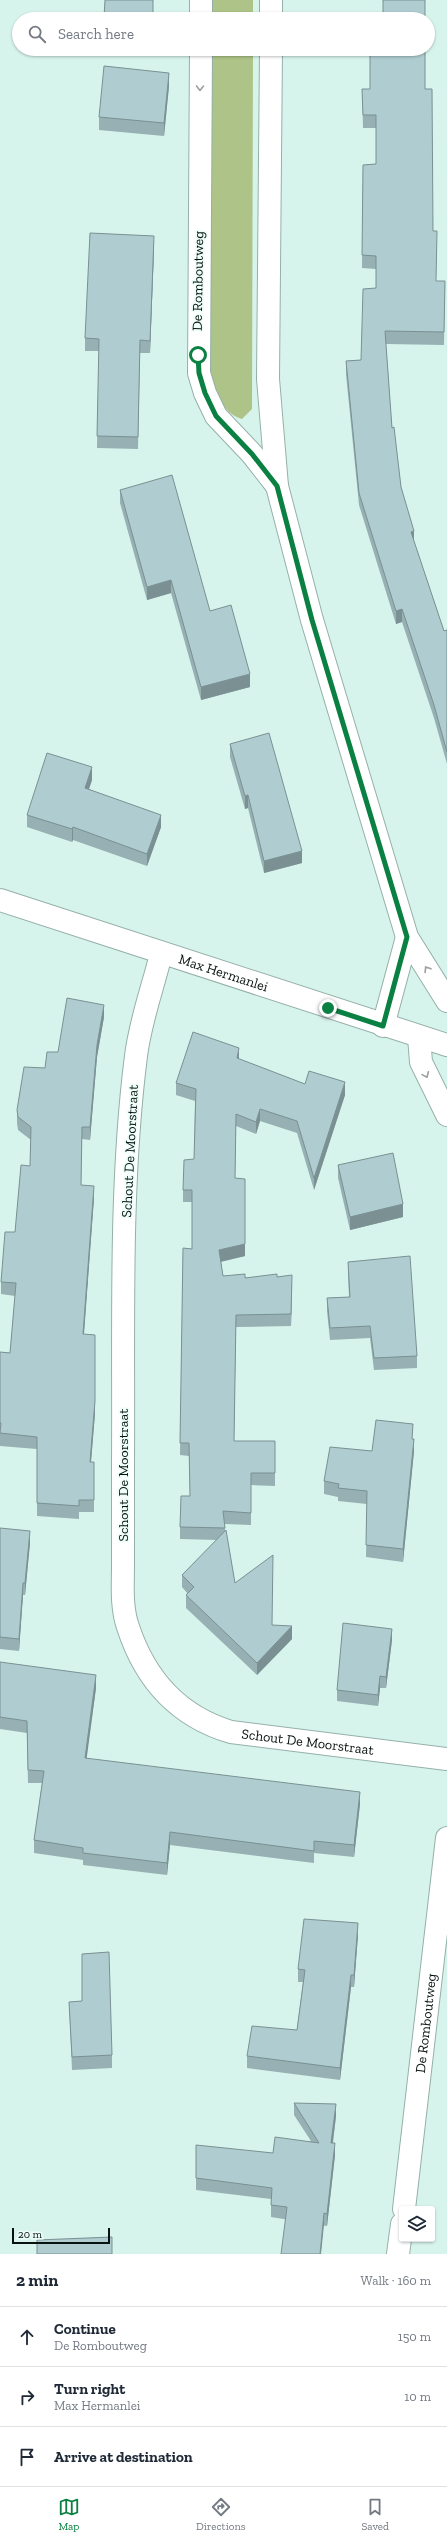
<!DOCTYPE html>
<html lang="en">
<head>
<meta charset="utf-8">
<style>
	:root { --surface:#fff; --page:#f6f6f7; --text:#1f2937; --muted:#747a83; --line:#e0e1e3; --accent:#0b8043 }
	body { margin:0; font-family:"Zilla Slab",serif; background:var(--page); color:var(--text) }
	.controls { position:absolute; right:12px; bottom:12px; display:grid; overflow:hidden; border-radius:4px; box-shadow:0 1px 3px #0004 }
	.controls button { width:36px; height:36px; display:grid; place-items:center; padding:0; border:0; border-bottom:1px solid var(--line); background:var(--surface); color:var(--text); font:20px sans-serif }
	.scale { position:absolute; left:12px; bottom:10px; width:98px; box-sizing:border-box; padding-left:4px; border:2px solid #081210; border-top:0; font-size:11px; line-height:14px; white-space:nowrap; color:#081210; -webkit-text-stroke:3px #edfef9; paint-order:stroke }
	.stop { position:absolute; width:12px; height:12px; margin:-9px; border:3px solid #0b8043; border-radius:50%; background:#fff }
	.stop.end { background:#0b8043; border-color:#fff; box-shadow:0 1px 4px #0008 }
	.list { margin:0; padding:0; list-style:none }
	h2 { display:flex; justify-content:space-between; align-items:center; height:52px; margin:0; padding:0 16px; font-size:17px }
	h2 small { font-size:13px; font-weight:400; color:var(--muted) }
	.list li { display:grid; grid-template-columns:26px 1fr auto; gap:12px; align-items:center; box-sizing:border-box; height:60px; padding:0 16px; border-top:1px solid var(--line) }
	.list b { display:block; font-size:15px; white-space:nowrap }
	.list p { margin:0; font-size:13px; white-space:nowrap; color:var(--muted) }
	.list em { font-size:13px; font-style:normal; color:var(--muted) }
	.icon { flex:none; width:22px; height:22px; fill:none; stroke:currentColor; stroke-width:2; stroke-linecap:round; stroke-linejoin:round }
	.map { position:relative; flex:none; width:447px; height:2254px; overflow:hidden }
	.search { position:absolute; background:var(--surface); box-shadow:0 1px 3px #0004; left:12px; right:12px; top:12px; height:44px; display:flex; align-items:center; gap:10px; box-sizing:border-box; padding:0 14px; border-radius:22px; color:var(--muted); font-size:15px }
	.sheet { height:232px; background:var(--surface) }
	nav { display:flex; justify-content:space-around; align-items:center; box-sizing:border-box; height:56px; border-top:1px solid var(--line); background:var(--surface); font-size:11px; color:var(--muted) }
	nav a { display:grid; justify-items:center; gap:2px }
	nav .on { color:var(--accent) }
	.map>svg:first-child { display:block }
	.green { fill:#adc387 }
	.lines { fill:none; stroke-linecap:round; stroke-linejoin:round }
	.minor-casing { stroke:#95b0a9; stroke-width:24 }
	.minor { stroke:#fff; stroke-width:22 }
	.wall { fill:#96b0b3 }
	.shaded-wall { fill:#7a9092 }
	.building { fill:#afcdd0; stroke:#7a9092 }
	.oneway { stroke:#9ca09f }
	.route { stroke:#0b8043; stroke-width:5 }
	.labels { text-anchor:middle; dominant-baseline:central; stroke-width:3.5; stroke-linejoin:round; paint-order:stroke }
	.street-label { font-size:14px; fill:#081210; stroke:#edfef9 }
</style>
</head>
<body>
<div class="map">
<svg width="447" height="2254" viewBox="0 0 447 2254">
	<rect width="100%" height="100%" fill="#d7f4ec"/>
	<g class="green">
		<path d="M 212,0 L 253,0 L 253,19 L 211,19 Z"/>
		<path d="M 211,49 L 253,49 L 252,409 L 242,419 C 222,414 214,389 210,371 Z"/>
	</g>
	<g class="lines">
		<defs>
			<g id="minor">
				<path d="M 201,19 L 201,0"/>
				<path d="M 271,19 L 271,0"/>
				<path d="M 201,49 L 199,373 L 205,393 L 216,416 L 252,454 L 277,486"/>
				<path d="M 271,49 L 268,379 L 277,486 L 312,620 L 407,937 L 447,1001"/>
				<path id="s1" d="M 0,900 L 447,1045"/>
				<path id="s2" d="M 161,954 C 153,987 140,1022 136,1056 C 119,1189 124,1330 123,1465 C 123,1498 123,1531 123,1565 C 123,1585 121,1607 128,1627 C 145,1679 177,1716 231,1732 L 447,1759"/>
				<path d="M 383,1026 L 407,937"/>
				<path d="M 419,1037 L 421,1062 L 447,1115"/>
				<path id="s3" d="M 404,2209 L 447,1838"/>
				<path d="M 398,2254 L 402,2224"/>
			</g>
		</defs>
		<use href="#minor" class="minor-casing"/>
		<use href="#minor" class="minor"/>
	</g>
	<g class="wall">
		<path d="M 105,0 L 153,0 L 153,19 L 104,19 Z"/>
		<path d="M 169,86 L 164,136 L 99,130 L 99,117 Z"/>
		<path d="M 362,89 L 425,89 L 436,281 L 445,281 L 444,345 L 386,344 L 392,428 L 401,487 L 414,542 L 444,631 L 447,630 L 447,764 L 434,718 L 402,622 L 396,624 L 359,505 L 346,374 L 346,361 L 361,360 L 376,288 L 376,269 L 362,268 L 363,165 L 376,164 L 376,128 L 363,128 Z"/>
		<path d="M 154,249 L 150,353 L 140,353 L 138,449 L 97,448 L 99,351 L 85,351 L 85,338 Z"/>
		<path d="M 120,490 L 210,611 L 250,687 L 201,700 L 171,593 L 147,600 L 120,503 Z"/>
		<path d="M 230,744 L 302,863 L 264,873 L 248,808 L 245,809 L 230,757 Z"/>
		<path d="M 92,780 L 89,789 L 161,827 L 147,866 L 73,840 L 72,842 L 27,827 L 27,815 Z"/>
		<path d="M 104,1017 L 97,1057 L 90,1140 L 82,1139 L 81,1185 L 94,1198 L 84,1334 L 95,1413 L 91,1462 L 94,1462 L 94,1512 L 79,1512 L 79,1519 L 37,1516 L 37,1449 L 0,1446 L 0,1352 L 10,1353 L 15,1296 L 1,1294 L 1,1282 L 15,1232 L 30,1166 L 31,1140 L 18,1130 L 17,1123 L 17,1110 L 45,1068 L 58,1052 Z"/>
		<path d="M 239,1059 L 305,1084 L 345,1095 L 314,1190 L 297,1133 L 260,1121 L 256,1134 L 236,1126 L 235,1178 L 245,1256 L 221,1262 L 223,1276 L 245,1278 L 277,1277 L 292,1287 L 291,1326 L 236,1327 L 234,1441 L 275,1441 L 275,1486 L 251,1485 L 251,1525 L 225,1524 L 225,1531 L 235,1583 L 272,1625 L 292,1639 L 257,1675 L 186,1608 L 186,1595 L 188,1594 L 182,1587 L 182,1575 L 217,1540 L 180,1539 L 180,1527 L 190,1496 L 189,1456 L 180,1455 L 183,1248 L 192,1249 L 192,1202 L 183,1202 L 183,1190 L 194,1159 L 195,1101 L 176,1095 L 176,1083 Z"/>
		<path d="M 338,1165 L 403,1217 L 350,1230 L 338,1178 Z"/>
		<path d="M 348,1262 L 417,1356 L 417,1368 L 374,1370 L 370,1338 L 330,1340 L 327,1311 L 327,1298 L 349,1297 L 348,1275 Z"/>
		<path d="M 413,1439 L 414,1451 L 403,1562 L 366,1557 L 367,1504 L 338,1501 L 338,1497 L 324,1494 L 324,1481 L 372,1451 Z"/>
		<path d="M 0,1528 L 30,1543 L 25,1595 L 23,1595 L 19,1651 L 0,1649 Z"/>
		<path d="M 392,1640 L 386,1688 L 380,1688 L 378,1706 L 337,1701 L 337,1690 Z"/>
		<path d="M 0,1662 L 96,1688 L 86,1759 L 360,1804 L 354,1857 L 314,1853 L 314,1863 L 170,1845 L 167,1875 L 83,1865 L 83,1860 L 34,1853 L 34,1840 L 42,1783 L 28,1783 L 27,1733 L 0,1729 Z"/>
		<path d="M 358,1935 L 354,1987 L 351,1987 L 340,2080 L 247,2068 L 247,2056 L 297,2030 L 303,1982 L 298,1982 L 298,1969 Z"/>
		<path d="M 82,2001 L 112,2055 L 112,2068 L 72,2070 L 69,2002 Z"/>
		<path d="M 294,2103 L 336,2116 L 333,2143 L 335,2155 L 327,2226 L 271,2217 L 271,2199 L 196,2190 L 196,2178 L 273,2153 L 311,2141 L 294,2115 Z"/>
	</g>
	<g class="shaded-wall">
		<path d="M 169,73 L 169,86 L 164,136 L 164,123 Z"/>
		<path d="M 154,236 L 154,249 L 150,353 L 150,341 Z"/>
		<path d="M 414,531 L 414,544 L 411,532 Z"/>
		<path d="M 171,580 L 171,593 L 147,600 L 147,587 Z"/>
		<path d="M 402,609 L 402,622 L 396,624 L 396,611 Z"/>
		<path d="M 250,674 L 250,687 L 201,700 L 201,687 Z"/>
		<path d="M 92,767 L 92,780 L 85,800 L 85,788 Z"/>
		<path d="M 248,795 L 248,808 L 245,809 L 245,796 Z"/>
		<path d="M 161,815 L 161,827 L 147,866 L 147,854 Z"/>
		<path d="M 73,827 L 73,840 L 72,842 L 72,829 Z"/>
		<path d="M 302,851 L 302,863 L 264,873 L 264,861 Z"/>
		<path d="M 104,1005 L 104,1017 L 97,1057 L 90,1140 L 90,1127 L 97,1045 Z"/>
		<path d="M 239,1048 L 239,1060 L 237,1058 Z"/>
		<path d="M 345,1082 L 345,1095 L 314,1190 L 314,1178 Z"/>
		<path d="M 260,1109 L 260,1121 L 256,1134 L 256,1122 Z"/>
		<path d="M 94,1186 L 94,1198 L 83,1346 L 83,1334 Z"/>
		<path d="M 245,1191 L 245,1256 L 219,1262 L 219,1250 Z"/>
		<path d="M 403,1204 L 403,1217 L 350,1230 L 350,1217 Z"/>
		<path d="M 292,1275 L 292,1287 L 291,1326 L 291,1314 Z"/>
		<path d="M 95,1347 L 95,1413 L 90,1474 L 90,1462 Z"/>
		<path d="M 414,1439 L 414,1451 L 403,1562 L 403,1549 Z"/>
		<path d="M 30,1531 L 30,1543 L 25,1595 L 25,1583 Z"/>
		<path d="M 23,1583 L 23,1595 L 19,1651 L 19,1639 Z"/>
		<path d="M 292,1626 L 292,1639 L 257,1675 L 257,1663 Z"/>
		<path d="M 392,1629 L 392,1640 L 386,1688 L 386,1677 Z"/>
		<path d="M 96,1675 L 96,1688 L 85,1771 L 85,1758 Z"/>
		<path d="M 380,1676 L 380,1688 L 378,1706 L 378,1695 Z"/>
		<path d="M 360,1792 L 360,1804 L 354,1857 L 354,1845 Z"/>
		<path d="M 170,1832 L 170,1845 L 167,1875 L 167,1863 Z"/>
		<path d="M 358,1923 L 358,1935 L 354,1987 L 354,1975 Z"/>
		<path d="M 351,1975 L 351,1987 L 340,2080 L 340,2068 Z"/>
		<path d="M 336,2104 L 336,2116 L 331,2155 L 331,2143 Z"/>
		<path d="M 335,2143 L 335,2155 L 327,2226 L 327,2214 Z"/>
		<path d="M 324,2213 L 324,2225 L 321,2254 L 320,2254 Z"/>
	</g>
	<g class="building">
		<path d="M 105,0 L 153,0 L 153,18 L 104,17 Z"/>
		<rect x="383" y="0" width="42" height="19"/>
		<path d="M 370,49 L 425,49 L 425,89 L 432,89 L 433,231 L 437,231 L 436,281 L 445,281 L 444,332 L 385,331 L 392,428 L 394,427 L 401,487 L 414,531 L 411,532 L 444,631 L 447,630 L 447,752 L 434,705 L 402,609 L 396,611 L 359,493 L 346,361 L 361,360 L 363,289 L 376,288 L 376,256 L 362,255 L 363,165 L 376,164 L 376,115 L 363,115 L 362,89 L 370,89 Z"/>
		<path d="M 104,66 L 169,73 L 164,123 L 99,117 Z"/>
		<path d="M 90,233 L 154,236 L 150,341 L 140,340 L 138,437 L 97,436 L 99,339 L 85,338 Z"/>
		<path d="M 172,475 L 210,611 L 231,605 L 250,674 L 201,687 L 171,580 L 147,587 L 120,490 Z"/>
		<path d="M 269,733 L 302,851 L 264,861 L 248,795 L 245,796 L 230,744 Z"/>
		<path d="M 47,753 L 92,767 L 85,788 L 161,815 L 147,854 L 73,827 L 72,829 L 27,815 Z"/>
		<path d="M 67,998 L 104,1005 L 97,1045 L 90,1127 L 82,1127 L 81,1185 L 94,1186 L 83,1334 L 95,1335 L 95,1401 L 90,1462 L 94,1462 L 94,1500 L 79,1500 L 79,1506 L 37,1503 L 37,1437 L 0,1433 L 1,1423 L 0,1423 L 0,1352 L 10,1353 L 16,1283 L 1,1282 L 5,1232 L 15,1232 L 21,1165 L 30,1166 L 31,1127 L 18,1117 L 17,1110 L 24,1067 L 45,1068 L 47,1052 L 58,1052 Z"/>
		<path d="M 193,1032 L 239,1048 L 237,1058 L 305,1084 L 309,1071 L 345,1082 L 314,1178 L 297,1121 L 260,1109 L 256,1122 L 236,1114 L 235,1178 L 245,1179 L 245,1244 L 219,1250 L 223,1276 L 245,1274 L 245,1278 L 277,1274 L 277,1277 L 292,1275 L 291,1314 L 236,1315 L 234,1441 L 275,1441 L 275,1473 L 251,1473 L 251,1513 L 223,1511 L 225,1528 L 180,1527 L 181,1496 L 190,1496 L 189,1443 L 180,1443 L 183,1248 L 192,1249 L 192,1190 L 183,1190 L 184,1160 L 194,1159 L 196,1089 L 176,1083 Z"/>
		<path d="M 393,1153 L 403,1204 L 350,1217 L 338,1165 Z"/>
		<path d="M 410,1256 L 417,1356 L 374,1358 L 370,1326 L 330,1328 L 327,1298 L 350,1297 L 348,1262 Z"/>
		<path d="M 376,1420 L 413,1424 L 412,1439 L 414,1439 L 403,1549 L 366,1545 L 367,1491 L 338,1488 L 339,1484 L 324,1481 L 330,1447 L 372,1451 Z"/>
		<path d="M 0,1528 L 30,1531 L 25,1583 L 23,1583 L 19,1639 L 0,1637 Z"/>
		<path d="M 226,1530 L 235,1583 L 273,1555 L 272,1625 L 292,1626 L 257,1663 L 186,1595 L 194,1587 L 182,1575 Z"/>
		<path d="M 343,1623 L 392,1629 L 386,1677 L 380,1676 L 378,1695 L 337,1690 Z"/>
		<path d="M 0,1662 L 96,1675 L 85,1758 L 360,1792 L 354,1845 L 314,1841 L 314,1851 L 170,1832 L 167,1863 L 83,1853 L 83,1848 L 34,1840 L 44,1771 L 28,1770 L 27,1721 L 0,1717 Z"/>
		<path d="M 304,1919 L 358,1923 L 354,1975 L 351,1975 L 340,2068 L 247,2056 L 252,2026 L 297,2030 L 305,1970 L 298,1969 Z"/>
		<path d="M 109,1952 L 112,2055 L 72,2057 L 69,2002 L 82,2001 L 82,1954 Z"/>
		<path d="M 294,2103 L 336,2104 L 331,2143 L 335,2143 L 327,2214 L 324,2213 L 320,2254 L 281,2254 L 287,2207 L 271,2205 L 272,2188 L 196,2178 L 196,2145 L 273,2153 L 275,2137 L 319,2143 Z"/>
		<path d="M 112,2237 L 112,2254 L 37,2254 L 37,2240 Z"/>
	</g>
	<defs><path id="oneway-chevron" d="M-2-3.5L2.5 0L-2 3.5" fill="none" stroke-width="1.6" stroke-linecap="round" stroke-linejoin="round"/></defs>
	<g class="oneway">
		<use href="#oneway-chevron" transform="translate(200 88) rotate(91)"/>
		<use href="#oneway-chevron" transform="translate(427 969) rotate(-122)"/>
		<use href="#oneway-chevron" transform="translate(426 1075) rotate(66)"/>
	</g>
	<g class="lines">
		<path class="route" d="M 198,355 L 199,373 L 205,393 L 216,416 L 252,454 L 277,486 L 312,620 L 407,937 L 383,1026 L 328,1008"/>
	</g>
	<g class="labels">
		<g class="street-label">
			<text transform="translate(198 281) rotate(-89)">De Romboutweg</text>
			<text stroke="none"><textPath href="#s1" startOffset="235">Max Hermanlei</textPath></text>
			<text transform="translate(130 1151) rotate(-87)">Schout De Moorstraat</text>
			<text transform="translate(123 1475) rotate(-90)">Schout De Moorstraat</text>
			<text stroke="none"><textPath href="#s2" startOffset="908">Schout De Moorstraat</textPath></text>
			<text stroke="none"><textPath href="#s3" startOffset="187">De Romboutweg</textPath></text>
		</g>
	</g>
</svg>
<div class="controls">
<button><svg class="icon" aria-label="layers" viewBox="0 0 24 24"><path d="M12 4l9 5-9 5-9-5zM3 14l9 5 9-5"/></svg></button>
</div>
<div class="scale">20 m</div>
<div class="stop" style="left:198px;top:355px"></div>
<div class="stop end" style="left:328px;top:1008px"></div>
<div class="search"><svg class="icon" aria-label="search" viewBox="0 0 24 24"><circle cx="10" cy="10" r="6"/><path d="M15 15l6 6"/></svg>Search here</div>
</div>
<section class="sheet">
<h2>2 min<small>Walk · 160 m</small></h2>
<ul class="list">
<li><svg class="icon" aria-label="ahead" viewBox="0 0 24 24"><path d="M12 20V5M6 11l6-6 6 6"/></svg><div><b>Continue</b><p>De Romboutweg</p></div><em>150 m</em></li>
<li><svg class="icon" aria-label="right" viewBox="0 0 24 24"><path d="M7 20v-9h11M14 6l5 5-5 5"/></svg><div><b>Turn right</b><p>Max Hermanlei</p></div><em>10 m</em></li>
<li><svg class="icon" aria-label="arrive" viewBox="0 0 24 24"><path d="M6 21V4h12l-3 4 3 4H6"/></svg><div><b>Arrive at destination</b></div></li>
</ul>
</section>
<nav>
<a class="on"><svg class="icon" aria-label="map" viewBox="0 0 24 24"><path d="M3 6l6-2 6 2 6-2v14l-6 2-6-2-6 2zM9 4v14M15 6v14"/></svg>Map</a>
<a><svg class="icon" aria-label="directions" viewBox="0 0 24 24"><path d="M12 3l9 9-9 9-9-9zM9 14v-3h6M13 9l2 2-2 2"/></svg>Directions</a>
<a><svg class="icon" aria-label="saved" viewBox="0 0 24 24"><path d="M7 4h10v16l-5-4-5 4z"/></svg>Saved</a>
</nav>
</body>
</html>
